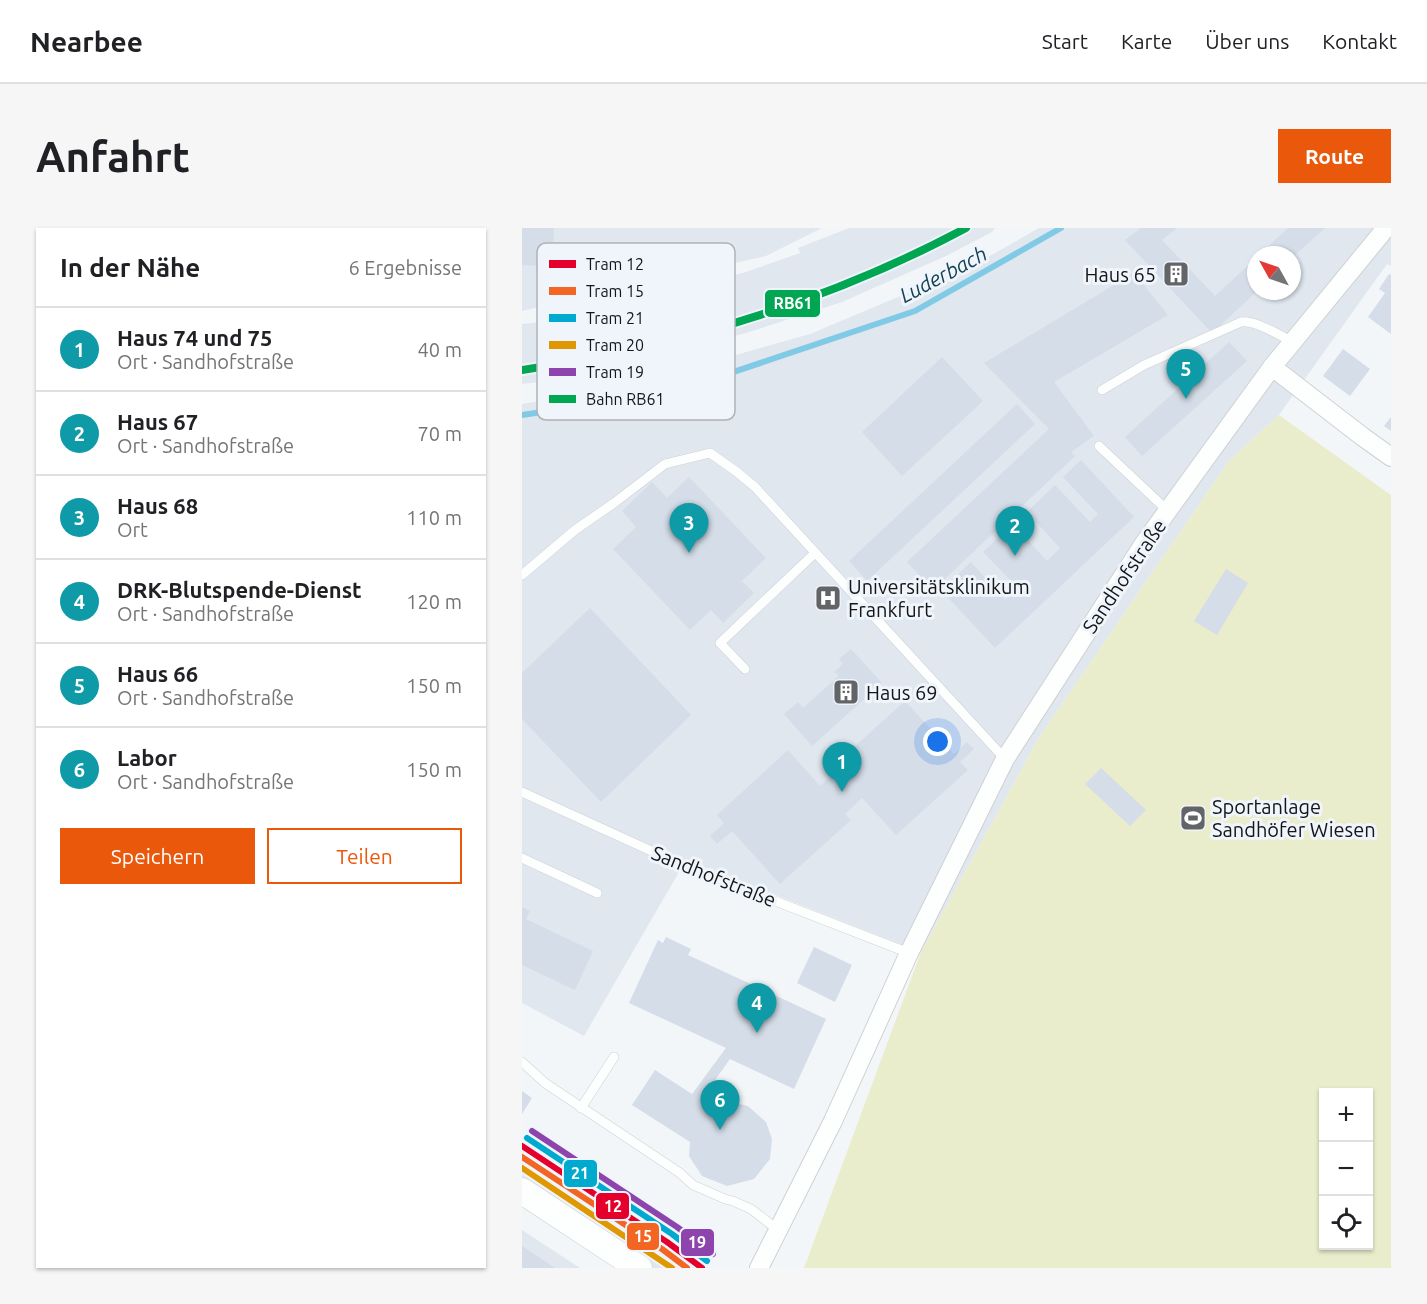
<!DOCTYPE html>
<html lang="de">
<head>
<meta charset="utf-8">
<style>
	:root { --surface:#fff; --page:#f6f6f6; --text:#202124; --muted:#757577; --line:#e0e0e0; --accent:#ea580c }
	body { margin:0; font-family:Ubuntu,sans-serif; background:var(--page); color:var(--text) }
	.controls { position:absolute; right:18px; bottom:18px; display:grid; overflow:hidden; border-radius:0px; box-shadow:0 2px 4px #0004 }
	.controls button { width:54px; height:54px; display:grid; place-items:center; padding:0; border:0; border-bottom:2px solid var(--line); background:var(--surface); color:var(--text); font:30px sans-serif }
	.compass { position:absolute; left:725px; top:18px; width:54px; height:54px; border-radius:50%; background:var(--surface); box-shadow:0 2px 4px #0004; rotate:310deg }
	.you { position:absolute; left:416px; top:514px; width:21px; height:21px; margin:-15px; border:4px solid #fff; border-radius:50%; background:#1a73e8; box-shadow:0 0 0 9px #1a73e833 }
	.badge { display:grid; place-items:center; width:39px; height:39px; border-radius:50%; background:var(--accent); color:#fff; font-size:20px; font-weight:700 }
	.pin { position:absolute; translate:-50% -50px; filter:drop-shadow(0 2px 3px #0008) }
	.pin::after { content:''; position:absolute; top:32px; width:21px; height:18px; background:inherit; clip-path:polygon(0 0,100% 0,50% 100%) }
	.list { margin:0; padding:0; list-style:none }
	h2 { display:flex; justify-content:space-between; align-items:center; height:78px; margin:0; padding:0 24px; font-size:26px }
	h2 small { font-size:20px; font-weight:400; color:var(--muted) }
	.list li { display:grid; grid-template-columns:39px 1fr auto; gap:18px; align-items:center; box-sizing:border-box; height:84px; padding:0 24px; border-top:2px solid var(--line) }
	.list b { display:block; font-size:22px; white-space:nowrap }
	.list p { margin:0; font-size:20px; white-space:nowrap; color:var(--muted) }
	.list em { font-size:20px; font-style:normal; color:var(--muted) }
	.actions { display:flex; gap:12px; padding:18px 24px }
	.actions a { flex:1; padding:14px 0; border:2px solid var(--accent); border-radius:0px; text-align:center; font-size:21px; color:var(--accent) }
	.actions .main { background:var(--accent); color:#fff }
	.icon { flex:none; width:33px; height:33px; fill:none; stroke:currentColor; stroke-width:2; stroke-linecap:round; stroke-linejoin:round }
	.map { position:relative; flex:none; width:869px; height:1040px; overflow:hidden; border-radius:0px }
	header { display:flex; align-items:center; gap:36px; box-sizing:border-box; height:84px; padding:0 30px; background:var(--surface); border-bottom:2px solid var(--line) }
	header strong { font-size:28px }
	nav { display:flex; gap:33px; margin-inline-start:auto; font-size:21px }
	.intro { display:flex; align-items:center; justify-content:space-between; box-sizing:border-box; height:144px; padding:0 36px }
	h1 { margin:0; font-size:42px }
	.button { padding:15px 27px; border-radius:0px; background:var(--accent); color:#fff; font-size:21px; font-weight:700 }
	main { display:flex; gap:36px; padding:0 36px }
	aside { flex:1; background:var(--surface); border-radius:0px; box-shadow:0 2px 4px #0004 }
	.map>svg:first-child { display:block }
	.built { fill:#e0e7ef; fill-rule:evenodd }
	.green { fill:#e9edcc; fill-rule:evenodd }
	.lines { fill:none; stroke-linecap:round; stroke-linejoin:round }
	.stream { stroke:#80cae6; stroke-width:6 }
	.building { fill:#d4dde8 }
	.service-casing { stroke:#cfd1d3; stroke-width:10 }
	.minor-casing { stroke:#cfd1d3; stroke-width:20 }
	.secondary-casing { stroke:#cfd1d3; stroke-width:27 }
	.service { stroke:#fdfefe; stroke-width:9 }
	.minor { stroke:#fdfefe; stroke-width:18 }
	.secondary { stroke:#fdfefe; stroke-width:26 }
	.rail-1-casing { stroke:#f0f5fc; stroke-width:12 }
	.rail-1 { stroke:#00a651; stroke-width:8 }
	.tram-1-casing { stroke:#f0f5fc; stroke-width:10 }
	.tram-2-casing { stroke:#f0f5fc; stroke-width:10 }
	.tram-3-casing { stroke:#f0f5fc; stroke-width:10 }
	.tram-4-casing { stroke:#f0f5fc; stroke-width:10 }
	.tram-5-casing { stroke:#f0f5fc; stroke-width:10 }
	.tram-1 { stroke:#e4002b; stroke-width:6 }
	.tram-2 { stroke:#f26522; stroke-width:6 }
	.tram-3 { stroke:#00a9ce; stroke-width:6 }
	.tram-4 { stroke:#e09802; stroke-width:6 }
	.tram-5 { stroke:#8e44ad; stroke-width:6 }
	.labels { text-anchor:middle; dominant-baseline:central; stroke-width:6; stroke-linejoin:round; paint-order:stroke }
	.poi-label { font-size:20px; fill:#141618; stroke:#f0f5fc; text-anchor:start }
	.street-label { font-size:20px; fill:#141618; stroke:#f0f5fc }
	.water-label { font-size:21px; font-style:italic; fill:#164354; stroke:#f0f5fc }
	.key { fill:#f0f5fc; stroke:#aeb2b8; stroke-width:1.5 }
	.key-label { font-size:16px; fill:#141618 }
	.line-badge { stroke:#f0f5fc; stroke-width:2 }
	.badge-label { font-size:16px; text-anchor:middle; font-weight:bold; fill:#fff }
</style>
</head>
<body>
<header>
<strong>Nearbee</strong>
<nav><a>Start</a><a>Karte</a><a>Über uns</a><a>Kontakt</a></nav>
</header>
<div class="intro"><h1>Anfahrt</h1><a class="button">Route</a></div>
<main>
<aside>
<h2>In der Nähe<small>6 Ergebnisse</small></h2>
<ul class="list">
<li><span class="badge" style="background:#0f9aa8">1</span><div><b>Haus 74 und 75</b><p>Ort · Sandhofstraße</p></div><em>40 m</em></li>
<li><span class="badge" style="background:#0f9aa8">2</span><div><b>Haus 67</b><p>Ort · Sandhofstraße</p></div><em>70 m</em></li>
<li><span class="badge" style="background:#0f9aa8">3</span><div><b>Haus 68</b><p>Ort</p></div><em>110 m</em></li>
<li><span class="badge" style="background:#0f9aa8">4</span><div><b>DRK-Blutspende-Dienst</b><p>Ort · Sandhofstraße</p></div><em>120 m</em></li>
<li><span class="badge" style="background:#0f9aa8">5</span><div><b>Haus 66</b><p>Ort · Sandhofstraße</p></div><em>150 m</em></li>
<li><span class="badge" style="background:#0f9aa8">6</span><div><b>Labor</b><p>Ort · Sandhofstraße</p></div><em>150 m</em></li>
</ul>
<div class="actions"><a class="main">Speichern</a><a>Teilen</a></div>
</aside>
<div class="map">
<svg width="869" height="1040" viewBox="0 0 869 1040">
	<rect width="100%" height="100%" fill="#f3f6f9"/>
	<g class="built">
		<path d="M 0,0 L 300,0 L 244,28 L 0,83 Z"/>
		<path d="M 327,0 L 473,0 L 470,4 L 424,28 L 320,74 L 221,106 L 195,112 L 190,118 L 175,122 L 169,120 L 43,151 L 0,156 L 0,96 L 18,94 L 32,86 L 45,84 L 59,85 L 114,72 L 183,51 L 185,55 L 224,44 L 278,25 L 276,20 Z"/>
		<path d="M 517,0 L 869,0 L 869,38 L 865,36 L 757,187 L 707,233 L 518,508 L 399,724 L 164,632 L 62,808 L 0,775 L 0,176 L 104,158 L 288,106 L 452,37 ZM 734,27 L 770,27 L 770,63 L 734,63 Z"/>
		<path d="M 0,914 L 146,1010 L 173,1028 L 186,1040 L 130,1040 L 0,955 Z"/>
		<path d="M 0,1002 L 58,1040 L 0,1040 Z"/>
	</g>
	<path class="green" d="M 757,187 L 869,267 L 869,1040 L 282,1040 L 399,724 L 518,508 L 707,233 ZM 802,864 L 846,864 L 846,1018 L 802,1018 Z"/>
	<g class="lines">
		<path class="stream" d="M 0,187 L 152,164 L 393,83 L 539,0"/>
	</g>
	<g class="building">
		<path d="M 0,0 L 32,0 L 31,27 L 19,26 L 18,38 L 0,37 Z"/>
		<path d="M 619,0 L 655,0 L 640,12 L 693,68 L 734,30 L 734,64 L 690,105 L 603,12 Z"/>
		<path d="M 766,0 L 803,0 L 770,30 L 770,27 L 737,27 Z"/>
		<path d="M 612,45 L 646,87 L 532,154 L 572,208 L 549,224 L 553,228 L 411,362 L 385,334 L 527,201 L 462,135 Z"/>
		<path d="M 867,46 L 869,47 L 869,106 L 846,89 L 863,65 L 857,61 Z"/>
		<path d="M 707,114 L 725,133 L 620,228 L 603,209 Z"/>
		<path d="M 821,121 L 848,141 L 828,168 L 801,148 Z"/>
		<path d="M 420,129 L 461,173 L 380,248 L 340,204 Z"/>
		<path d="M 495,176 L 513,196 L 345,353 L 327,333 Z"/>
		<path d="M 869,189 L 869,203 L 862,198 Z"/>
		<path d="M 559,232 L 612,289 L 473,420 L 419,362 L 449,334 L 483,372 L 496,360 L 461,324 L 491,296 L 525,333 L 538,320 L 505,284 L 533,257 L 568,294 L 576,286 L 541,249 Z"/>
		<path d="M 167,249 L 244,330 L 220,353 L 232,365 L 201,395 L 189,382 L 168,402 L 91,321 L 114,299 L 100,283 L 130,254 L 145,270 Z"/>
		<path d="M 704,341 L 726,355 L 695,407 L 672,393 Z"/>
		<path d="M 68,380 L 169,487 L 79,574 L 0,491 L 0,445 Z"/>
		<path d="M 329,421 L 360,455 L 290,518 L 262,486 L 276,474 L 281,480 L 317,448 L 312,444 L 321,436 L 317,431 Z"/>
		<path d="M 383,473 L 432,526 L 445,514 L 452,521 L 438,534 L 446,542 L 374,607 L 340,570 L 323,586 L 329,592 L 258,656 L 210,603 L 195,616 L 188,608 L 202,595 L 195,587 L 266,522 L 298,558 L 316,542 L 312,537 Z"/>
		<path d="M 579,540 L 624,582 L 608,598 L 563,556 Z"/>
		<path d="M 0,679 L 8,683 L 4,691 L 71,723 L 53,762 L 0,737 Z"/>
		<path d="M 144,709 L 169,721 L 166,727 L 304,791 L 272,861 L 208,831 L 179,872 L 192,881 L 204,873 L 226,878 L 244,894 L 250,911 L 248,931 L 232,951 L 205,958 L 180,948 L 167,928 L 168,914 L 110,877 L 133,842 L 170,866 L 204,820 L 107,775 L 136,712 L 141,715 Z"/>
		<path d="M 292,719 L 330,737 L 313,774 L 275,755 Z"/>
		<path d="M 0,863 L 10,870 L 0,886 Z"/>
		<path d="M 0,1018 L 33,1040 L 0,1040 Z"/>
	</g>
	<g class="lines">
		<defs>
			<g id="service">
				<path d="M 580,162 L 622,137 L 719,94 C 733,92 757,107 771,114"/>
				<path d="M 577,218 L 646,283"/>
				<path d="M 0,347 L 53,302 L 92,275 L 143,236 L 188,225 L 215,244 L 233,259 L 483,531"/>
				<path d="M 223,441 L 198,415 L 293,325"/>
				<path d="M 0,564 L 158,636 L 387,725"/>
				<path d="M 0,630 L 75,665"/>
				<path d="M 0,834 L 23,855 L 158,945 L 171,957 L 203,971 L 211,973 L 229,981 L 256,1002"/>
				<path d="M 59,880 L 92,829"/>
			</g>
			<g id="minor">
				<path d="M 750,139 L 841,209 L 869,229"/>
				<path d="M 237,1040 L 311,893 L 387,725 L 483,531 L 623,314 L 750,139 L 864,0"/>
			</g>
			<path id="secondary" d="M 0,963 L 117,1040"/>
		</defs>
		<use href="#service" class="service-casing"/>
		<use href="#minor" class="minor-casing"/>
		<use href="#secondary" class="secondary-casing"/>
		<use href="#service" class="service"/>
		<use href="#minor" class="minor"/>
		<use href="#secondary" class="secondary"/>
		<defs>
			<path id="rail-1" d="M 0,142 C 154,119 306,74 444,0"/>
		</defs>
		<use href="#rail-1" class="rail-1-casing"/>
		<use href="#rail-1" class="rail-1"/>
		<defs>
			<path id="tram-1" d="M 0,918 L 145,1014 L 180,1040"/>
			<path id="tram-2" d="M 0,929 L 140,1021 L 165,1040"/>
			<path id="tram-3" d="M 5,910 L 150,1006 L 185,1033"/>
			<path id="tram-4" d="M 0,940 L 150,1040"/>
			<path id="tram-5" d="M 10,903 L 155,999 L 191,1026"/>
		</defs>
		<use href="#tram-1" class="tram-1-casing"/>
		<use href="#tram-2" class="tram-2-casing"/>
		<use href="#tram-3" class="tram-3-casing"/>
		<use href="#tram-4" class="tram-4-casing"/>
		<use href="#tram-5" class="tram-5-casing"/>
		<use href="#tram-1" class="tram-1"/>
		<use href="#tram-2" class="tram-2"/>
		<use href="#tram-3" class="tram-3"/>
		<use href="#tram-4" class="tram-4"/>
		<use href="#tram-5" class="tram-5"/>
	</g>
	<defs>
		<symbol id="building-square" viewBox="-11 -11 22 22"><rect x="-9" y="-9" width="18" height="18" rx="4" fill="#626467" stroke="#f0f5fc"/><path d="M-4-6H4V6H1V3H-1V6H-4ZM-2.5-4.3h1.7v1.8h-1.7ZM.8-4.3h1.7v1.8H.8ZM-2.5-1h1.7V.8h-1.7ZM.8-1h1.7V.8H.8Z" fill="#fff"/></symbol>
		<symbol id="hospital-square" viewBox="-11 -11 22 22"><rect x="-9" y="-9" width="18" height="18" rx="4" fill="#626467" stroke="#f0f5fc"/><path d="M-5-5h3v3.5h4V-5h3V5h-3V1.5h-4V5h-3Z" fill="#fff"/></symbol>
		<symbol id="stadium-square" viewBox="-11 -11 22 22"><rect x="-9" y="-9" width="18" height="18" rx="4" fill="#626467" stroke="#f0f5fc"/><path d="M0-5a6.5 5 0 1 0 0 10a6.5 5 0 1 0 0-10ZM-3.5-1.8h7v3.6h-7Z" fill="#fff"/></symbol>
	</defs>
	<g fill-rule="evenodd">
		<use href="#building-square" x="639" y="31" width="30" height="30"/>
		<use href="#hospital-square" x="291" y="355" width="30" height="30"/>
		<use href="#building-square" x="309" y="449" width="30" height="30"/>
		<use href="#stadium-square" x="656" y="575" width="30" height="30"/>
	</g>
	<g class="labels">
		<g class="poi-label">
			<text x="634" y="46" text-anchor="end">Haus 65</text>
			<text x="326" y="358">Universitätsklinikum<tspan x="326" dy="23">Frankfurt</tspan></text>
			<text x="344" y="464">Haus 69</text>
			<text x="690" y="578">Sportanlage<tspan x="690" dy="23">Sandhöfer Wiesen</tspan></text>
		</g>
		<g class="street-label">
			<text transform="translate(602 348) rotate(-56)">Sandhofstraße</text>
			<text transform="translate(192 648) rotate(22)">Sandhofstraße</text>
		</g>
		<g class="water-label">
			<text transform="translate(421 46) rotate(-28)">Luderbach</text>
		</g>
	</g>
	<rect x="15" y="15" width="198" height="177" rx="9" class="key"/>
	<rect x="27" y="32" width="27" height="8" fill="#e4002b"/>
	<rect x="27" y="59" width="27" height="8" fill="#f26522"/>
	<rect x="27" y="86" width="27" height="8" fill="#00a9ce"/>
	<rect x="27" y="113" width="27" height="8" fill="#e09802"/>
	<rect x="27" y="140" width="27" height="8" fill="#8e44ad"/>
	<rect x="27" y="167" width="27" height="8" fill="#00a651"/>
	<g class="key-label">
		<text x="64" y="42">Tram 12</text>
		<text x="64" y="69">Tram 15</text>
		<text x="64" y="96">Tram 21</text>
		<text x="64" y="123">Tram 20</text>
		<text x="64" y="150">Tram 19</text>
		<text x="64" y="177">Bahn RB61</text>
	</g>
	<g class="line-badge">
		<rect x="242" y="61" width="57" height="29" rx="6" fill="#00a651"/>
		<rect x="41" y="931" width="35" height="29" rx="6" fill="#00a9ce"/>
		<rect x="73" y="964" width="35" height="28" rx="6" fill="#e4002b"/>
		<rect x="104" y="994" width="34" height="29" rx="6" fill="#f26522"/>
		<rect x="158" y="1000" width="35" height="29" rx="6" fill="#8e44ad"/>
	</g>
	<g class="badge-label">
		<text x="271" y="81">RB61</text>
		<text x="58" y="951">21</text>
		<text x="91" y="984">12</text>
		<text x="121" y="1014">15</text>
		<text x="175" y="1020">19</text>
	</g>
</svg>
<div class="controls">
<button>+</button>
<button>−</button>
<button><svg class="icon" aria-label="locate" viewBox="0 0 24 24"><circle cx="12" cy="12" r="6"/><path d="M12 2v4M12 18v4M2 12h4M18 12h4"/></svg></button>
</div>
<svg class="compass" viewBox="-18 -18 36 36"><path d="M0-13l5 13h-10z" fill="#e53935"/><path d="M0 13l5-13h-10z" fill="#757577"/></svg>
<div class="you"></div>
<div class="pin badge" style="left:320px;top:564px;background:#0f9aa8">1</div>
<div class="pin badge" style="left:493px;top:328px;background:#0f9aa8">2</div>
<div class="pin badge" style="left:167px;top:325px;background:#0f9aa8">3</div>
<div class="pin badge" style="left:235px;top:805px;background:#0f9aa8">4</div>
<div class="pin badge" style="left:664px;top:171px;background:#0f9aa8">5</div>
<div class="pin badge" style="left:198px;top:902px;background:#0f9aa8">6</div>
</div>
</main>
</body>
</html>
